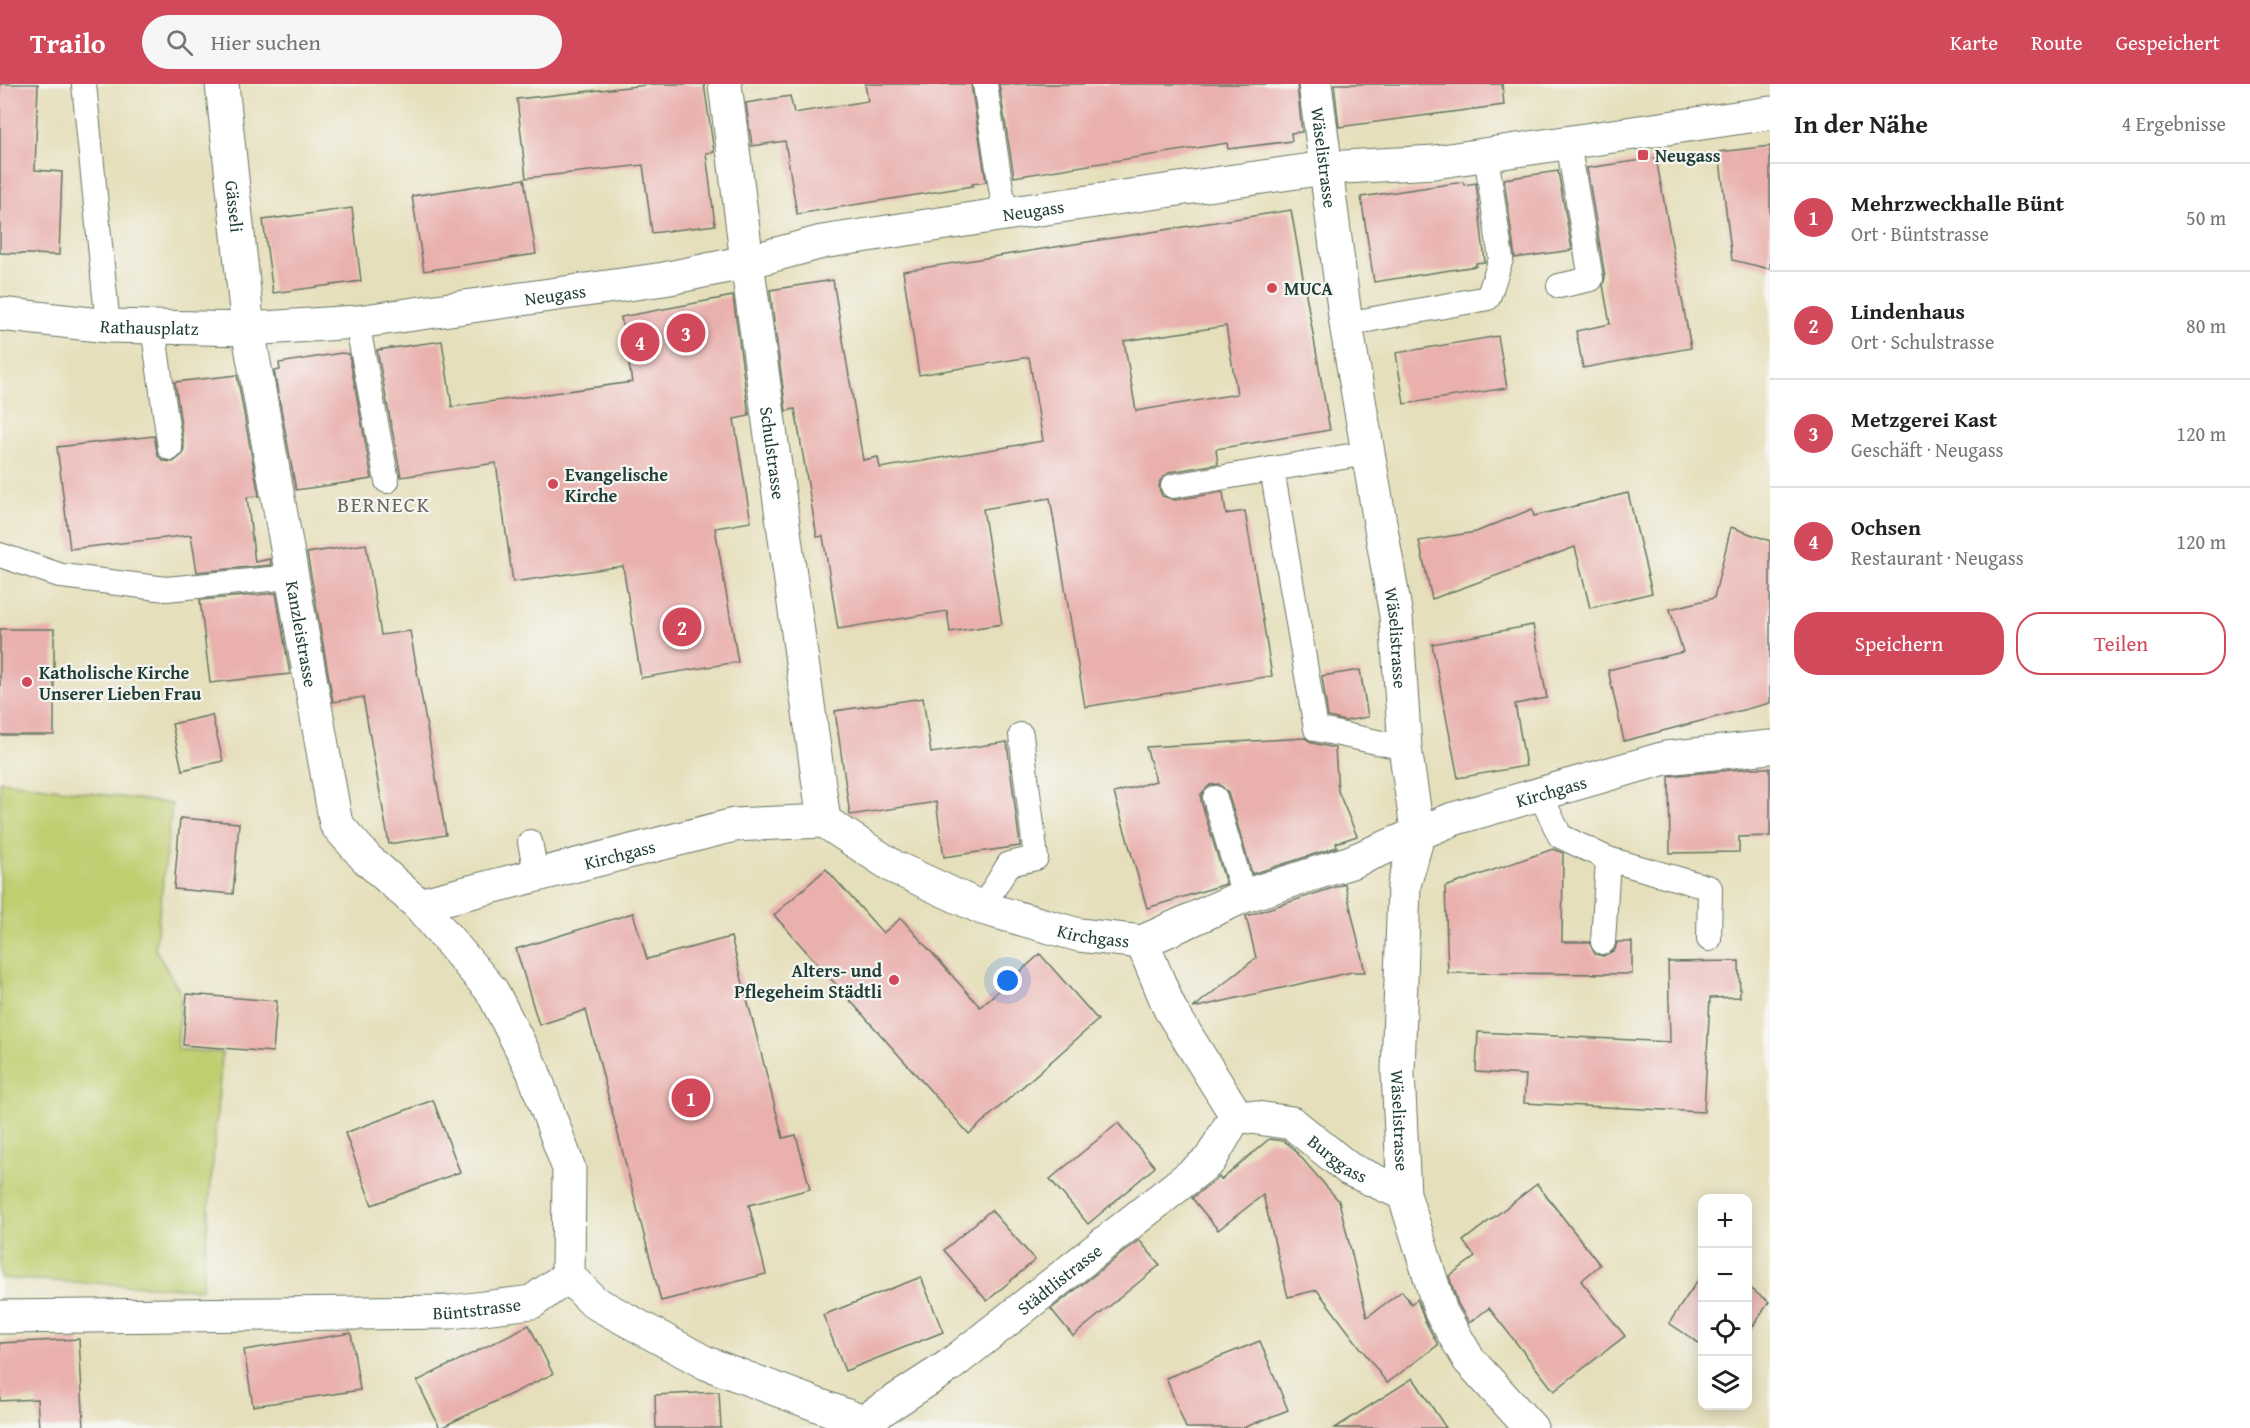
<!DOCTYPE html>
<html lang="de">
<head>
<meta charset="utf-8">
<style>
	:root { --surface:#fff; --page:#f6f6f6; --text:#222; --muted:#767676; --line:#e0e0e0; --accent:#d1495b }
	body { margin:0; font-family:"Gentium Book Plus",serif; background:var(--page); color:var(--text) }
	.controls { position:absolute; right:18px; bottom:18px; display:grid; overflow:hidden; border-radius:12px; box-shadow:0 3px 15px #0003 }
	.controls button { width:54px; height:54px; display:grid; place-items:center; padding:0; border:0; border-bottom:2px solid var(--line); background:var(--surface); color:var(--text); font:30px sans-serif }
	.you { position:absolute; left:1008px; top:897px; width:21px; height:21px; margin:-15px; border:4px solid #fff; border-radius:50%; background:#1a73e8; box-shadow:0 0 0 9px #1a73e833 }
	.badge { display:grid; place-items:center; width:39px; height:39px; border-radius:50%; background:var(--accent); color:#fff; font-size:20px; font-weight:700 }
	.pin { position:absolute; translate:-50% -50%; border:3px solid #fff; box-shadow:0 2px 6px #0006 }
	.list { margin:0; padding:0; list-style:none }
	h2 { display:flex; justify-content:space-between; align-items:center; height:78px; margin:0; padding:0 24px; font-size:26px }
	h2 small { font-size:20px; font-weight:400; color:var(--muted) }
	.list li { display:grid; grid-template-columns:39px 1fr auto; gap:18px; align-items:center; box-sizing:border-box; height:108px; padding:0 24px; border-top:2px solid var(--line) }
	.list b { display:block; font-size:22px; white-space:nowrap }
	.list p { margin:0; font-size:20px; white-space:nowrap; color:var(--muted) }
	.list em { font-size:20px; font-style:normal; color:var(--muted) }
	.actions { display:flex; gap:12px; padding:18px 24px }
	.actions a { flex:1; padding:14px 0; border:2px solid var(--accent); border-radius:24px; text-align:center; font-size:21px; color:var(--accent) }
	.actions .main { background:var(--accent); color:#fff }
	.icon { flex:none; width:33px; height:33px; fill:none; stroke:currentColor; stroke-width:2; stroke-linecap:round; stroke-linejoin:round }
	.map { position:relative; flex:none; width:1770px; height:1344px; overflow:hidden }
	header { display:flex; align-items:center; gap:36px; box-sizing:border-box; height:84px; padding:0 30px; background:var(--accent); color:#fff }
	header strong { font-size:28px }
	nav { display:flex; gap:33px; margin-inline-start:auto; font-size:21px }
	.search { width:420px; height:54px; background:var(--page); display:flex; align-items:center; gap:15px; box-sizing:border-box; padding:0 21px; border-radius:33px; color:var(--muted); font-size:22px }
	main { display:flex }
	aside { flex:1; background:var(--surface) }
	.map>svg:first-child { display:block }
	.green { fill:#c0ce70; stroke:#708652; stroke-width:1.5 }
	.building { fill:#e9b0ad; fill-rule:evenodd }
	.lines { fill:none; stroke-linecap:round; stroke-linejoin:round }
	.service-casing { stroke:#657663; stroke-width:26 }
	.minor-casing { stroke:#657663; stroke-width:35 }
	.secondary-casing { stroke:#657663; stroke-width:35 }
	.service { stroke:#fff; stroke-width:24 }
	.minor { stroke:#fff; stroke-width:33 }
	.secondary { stroke:#fff; stroke-width:33 }
	.poi-dot { fill:#d1495b; stroke:#f6f6f2; stroke-width:2 }
	.labels { text-anchor:middle; dominant-baseline:central; stroke-width:4.5; stroke-linejoin:round; paint-order:stroke }
	.poi-label { font-size:18px; font-weight:bold; fill:#1f3d34; stroke:#f6f6f2; text-anchor:start }
	.street-label { font-size:18px; fill:#1f3d34; stroke:#f6f6f2 }
	.quarter-label { font-size:21px; letter-spacing:1.5px; fill:#66655e; stroke:#f6f6f2 }
</style>
</head>
<body>
<header>
<strong>Trailo</strong>
<div class="search"><svg class="icon" aria-label="search" viewBox="0 0 24 24"><circle cx="10" cy="10" r="6"/><path d="M15 15l6 6"/></svg>Hier suchen</div>
<nav><a>Karte</a><a>Route</a><a>Gespeichert</a></nav>
</header>
<main>
<div class="map">
<svg width="1770" height="1344" viewBox="0 0 1770 1344">
	<rect width="100%" height="100%" fill="#f6f6f2"/>
	<filter id="ink" filterUnits="userSpaceOnUse"><feTurbulence type="fractalNoise" baseFrequency=".0167" numOctaves="2"/><feDisplacementMap in="SourceGraphic" scale="12" xChannelSelector="R" yChannelSelector="G"/><feConvolveMatrix kernelMatrix="1 2 1 2 8 2 1 2 1" color-interpolation-filters="sRGB"/></filter>
	<filter id="wash" filterUnits="userSpaceOnUse"><feTurbulence type="fractalNoise" baseFrequency=".008" numOctaves="4" result="noise"/><feDisplacementMap in="SourceGraphic" scale="24" xChannelSelector="R" yChannelSelector="G"/><feGaussianBlur stdDeviation="1.35" result="paint"/><feColorMatrix in="noise" values="0 0 0 0 0 0 0 0 0 0 0 0 0 0 0 0 0 1.4 0 .05"/><feComposite in="paint" operator="in"/></filter>
	<g filter="url(#wash)">
		<rect width="100%" height="100%" fill="#e6dfbb"/>
		<path class="green" d="M 0,697 L 172,720 L 155,865 L 181,910 L 177,965 L 222,969 L 202,1205 L 0,1194 Z"/>
		<g id="blocks">
			<g class="building">
				<path d="M 0,0 L 38,0 L 35,86 L 62,88 L 59,171 L 0,169 Z"/>
				<path d="M 656,0 L 704,0 L 714,68 L 706,69 L 715,141 L 652,149 L 643,81 L 526,94 L 517,15 Z"/>
				<path d="M 865,0 L 971,0 L 986,98 L 972,100 L 973,102 L 797,130 L 785,57 L 752,62 L 746,19 L 790,12 L 794,29 L 868,17 Z"/>
				<path d="M 999,0 L 1297,0 L 1302,48 L 1291,49 L 1292,57 L 1228,65 L 1227,59 L 1014,93 Z"/>
				<path d="M 1334,0 L 1502,0 L 1504,21 L 1339,43 Z"/>
				<path d="M 1770,62 L 1770,185 L 1732,176 L 1719,68 Z"/>
				<path d="M 1656,74 L 1691,264 L 1583,284 L 1576,247 L 1610,240 L 1603,201 L 1605,193 L 1587,84 Z"/>
				<path d="M 1558,87 L 1572,166 L 1515,174 L 1504,95 Z"/>
				<path d="M 524,95 L 536,170 L 424,187 L 412,112 Z"/>
				<path d="M 1463,98 L 1464,101 L 1476,99 L 1485,178 L 1476,179 L 1476,182 L 1374,198 L 1361,113 Z"/>
				<path d="M 352,124 L 361,197 L 273,209 L 263,136 Z"/>
				<path d="M 1291,126 L 1330,346 L 1216,365 L 1218,380 L 1170,388 L 1160,397 L 1159,404 L 1162,412 L 1175,416 L 1223,408 L 1226,430 L 1245,427 L 1272,592 L 1085,623 L 1050,414 L 983,425 L 1002,540 L 950,548 L 947,527 L 838,545 L 823,452 L 817,453 L 795,325 L 786,327 L 770,206 L 833,196 L 863,376 L 878,373 L 880,384 L 1043,357 L 1029,273 L 919,291 L 903,187 ZM 1226,242 L 1237,310 L 1136,327 L 1124,257 Z"/>
				<path d="M 733,212 L 749,332 L 734,335 L 751,438 L 715,444 L 738,578 L 641,594 L 623,482 L 513,498 L 496,379 L 401,393 L 377,266 L 442,257 L 452,323 L 632,298 L 621,233 Z"/>
				<path d="M 1498,252 L 1507,304 L 1404,320 L 1396,269 Z"/>
				<path d="M 341,269 L 349,270 L 372,395 L 296,406 L 274,287 L 280,286 L 279,279 Z"/>
				<path d="M 237,291 L 259,412 L 247,413 L 255,478 L 270,475 L 271,481 L 197,488 L 191,451 L 70,465 L 57,363 L 154,352 L 158,372 L 164,377 L 173,378 L 183,370 L 184,363 L 175,298 Z"/>
				<path d="M 1628,409 L 1652,509 L 1590,524 L 1575,463 L 1432,515 L 1419,457 L 1476,448 L 1532,425 L 1534,432 Z"/>
				<path d="M 1731,443 L 1770,457 L 1770,619 L 1624,657 L 1608,586 L 1683,568 L 1670,525 L 1714,514 Z"/>
				<path d="M 366,460 L 381,551 L 410,547 L 446,751 L 389,760 L 363,613 L 333,618 L 307,469 Z"/>
				<path d="M 276,509 L 290,590 L 210,599 L 200,516 Z"/>
				<path d="M 1533,541 L 1547,614 L 1515,620 L 1526,682 L 1458,694 L 1432,560 Z"/>
				<rect x="0" y="545" width="54" height="106"/>
				<path d="M 1360,586 L 1368,633 L 1345,637 L 1328,633 L 1322,592 Z"/>
				<path d="M 923,614 L 931,669 L 1007,658 L 1020,762 L 944,773 L 936,718 L 850,731 L 835,627 Z"/>
				<path d="M 212,631 L 223,677 L 182,686 L 172,640 Z"/>
				<path d="M 1305,654 L 1313,659 L 1335,664 L 1338,707 L 1357,752 L 1336,759 L 1337,763 L 1252,790 L 1228,709 L 1219,700 L 1210,701 L 1201,710 L 1201,717 L 1226,800 L 1147,824 L 1114,709 L 1156,697 L 1146,663 Z"/>
				<path d="M 1752,684 L 1770,684 L 1770,752 L 1739,753 L 1739,768 L 1670,769 L 1669,692 Z"/>
				<path d="M 180,734 L 239,739 L 233,810 L 174,805 Z"/>
				<path d="M 1553,765 L 1563,769 L 1562,858 L 1589,858 L 1595,870 L 1603,872 L 1615,866 L 1617,858 L 1632,858 L 1632,890 L 1448,889 L 1445,803 Z"/>
				<path d="M 826,785 L 883,849 L 901,834 L 980,923 L 1040,870 L 1098,936 L 969,1050 L 774,831 Z"/>
				<path d="M 1345,800 L 1365,888 L 1352,888 L 1193,924 L 1256,874 L 1246,832 Z"/>
				<path d="M 633,829 L 647,875 L 731,853 L 783,1054 L 796,1051 L 810,1105 L 749,1121 L 766,1190 L 661,1217 L 586,926 L 539,941 L 516,865 Z"/>
				<path d="M 1739,877 L 1740,913 L 1710,914 L 1704,1028 L 1524,1019 L 1526,991 L 1476,988 L 1478,948 L 1670,958 L 1668,878 Z"/>
				<path d="M 187,910 L 277,917 L 273,968 L 183,961 Z"/>
				<path d="M 433,1016 L 460,1088 L 372,1121 L 345,1049 Z"/>
				<path d="M 1118,1039 L 1155,1083 L 1088,1140 L 1050,1095 Z"/>
				<path d="M 1269,1055 L 1284,1057 L 1292,1063 L 1339,1117 L 1367,1233 L 1402,1207 L 1411,1220 L 1417,1215 L 1425,1237 L 1438,1261 L 1387,1299 L 1317,1206 L 1288,1213 L 1263,1111 L 1218,1146 L 1192,1114 L 1219,1093 L 1221,1096 Z"/>
				<path d="M 1537,1100 L 1600,1181 L 1581,1197 L 1625,1252 L 1554,1307 L 1489,1224 L 1469,1239 L 1458,1220 L 1449,1192 L 1475,1173 L 1463,1157 Z"/>
				<path d="M 991,1126 L 1035,1176 L 987,1217 L 944,1166 Z"/>
				<path d="M 1139,1156 L 1160,1181 L 1073,1252 L 1051,1225 Z"/>
				<path d="M 1702,1190 L 1702,1261 L 1669,1239 Z"/>
				<path d="M 921,1193 L 943,1248 L 845,1287 L 823,1231 Z"/>
				<path d="M 1748,1203 L 1769,1218 L 1748,1250 Z"/>
				<path d="M 529,1241 L 553,1290 L 440,1344 L 417,1297 Z"/>
				<path d="M 351,1249 L 360,1306 L 253,1322 L 244,1266 Z"/>
				<path d="M 79,1255 L 84,1344 L 39,1344 L 37,1315 L 0,1317 L 0,1259 Z"/>
				<path d="M 1260,1257 L 1288,1326 L 1243,1344 L 1186,1344 L 1166,1294 Z"/>
				<path d="M 1413,1294 L 1446,1344 L 1335,1344 Z"/>
				<path d="M 719,1308 L 721,1344 L 656,1344 L 655,1311 Z"/>
			</g>
		</g>
	</g>
	<g filter="url(#ink)">
		<use href="#blocks" fill-opacity="0" stroke="#657663" stroke-width="1.5"/>
		<g class="lines">
			<defs>
				<g id="service">
					<path d="M 84,0 L 108,242"/>
					<path d="M 985,0 L 1005,130"/>
					<path d="M 1559,202 L 1591,195 L 1568,58"/>
					<path d="M 357,238 L 387,397"/>
					<path d="M 1346,240 L 1488,214 L 1501,175 L 1486,70"/>
					<path d="M 153,243 L 170,364"/>
					<path d="M 1367,369 L 1272,385 L 1316,645 L 1405,664"/>
					<path d="M 1173,402 L 1272,385"/>
					<path d="M 0,471 L 62,492 L 166,505 L 291,493"/>
					<path d="M 1540,710 L 1560,752 L 1608,775 L 1710,804 L 1709,855"/>
					<path d="M 1215,714 L 1244,812"/>
					<path d="M 530,758 L 536,789"/>
					<path d="M 982,824 L 1009,780 L 1036,774 L 1021,651"/>
					<path d="M 1603,858 L 1608,775"/>
				</g>
				<g id="minor">
					<path id="s1" d="M 222,0 L 248,245 L 336,740 L 367,775 L 419,821 L 492,907 L 533,987 L 569,1085 L 568,1192"/>
					<path id="s2" d="M 725,0 L 747,178 L 824,737"/>
					<path id="s3" d="M 1315,0 L 1346,240 L 1396,532 L 1405,664 L 1418,752 L 1404,801 L 1398,989 L 1404,1110"/>
					<path id="s4" d="M 419,821 L 734,741 L 824,737 L 894,783 L 982,824 L 1079,851 L 1142,858 L 1244,812 L 1351,778 L 1453,735 L 1665,674 L 1770,663"/>
					<path id="s5" d="M 1142,858 L 1170,925 L 1236,1031 L 1292,1039 L 1349,1085 L 1404,1110 L 1441,1228 L 1469,1276 L 1531,1344"/>
					<path d="M 568,1192 L 594,1218 L 706,1279 L 863,1338"/>
					<path id="s6" d="M 0,1233 L 451,1228 L 532,1218 L 568,1192"/>
					<path id="s7" d="M 863,1338 L 949,1282 L 1210,1076 L 1236,1031"/>
				</g>
				<g id="secondary">
					<path id="s8" d="M 0,230 L 108,242 L 153,243 L 248,245 L 357,238 L 664,195 L 747,178 L 822,158 L 1005,130 L 1325,84 L 1435,78 L 1770,29"/>
				</g>
			</defs>
			<use href="#service" class="service-casing"/>
			<use href="#minor" class="minor-casing"/>
			<use href="#secondary" class="secondary-casing"/>
			<use href="#service" class="service"/>
			<use href="#minor" class="minor"/>
			<use href="#secondary" class="secondary"/>
		</g>
	</g>
	<g class="poi-dot">
		<rect x="1637" y="65" width="12" height="12" rx="3"/>
		<circle cx="1272" cy="204" r="6"/>
		<circle cx="553" cy="400" r="6"/>
		<circle cx="27" cy="598" r="6"/>
		<circle cx="894" cy="896" r="6"/>
	</g>
	<g class="labels">
		<g class="poi-label">
			<text x="1655" y="71">Neugass</text>
			<text x="1284" y="204">MUCA</text>
			<text x="565" y="390">Evangelische<tspan x="565" dy="21">Kirche</tspan></text>
			<text x="39" y="588">Katholische Kirche<tspan x="39" dy="21">Unserer Lieben Frau</tspan></text>
			<text x="882" y="886" text-anchor="end">Alters- und<tspan x="882" dy="21">Pflegeheim Städtli</tspan></text>
		</g>
		<g class="street-label">
			<text stroke="none"><textPath href="#s3" startOffset="74">Wäselistrasse</textPath></text>
			<text stroke="none"><textPath href="#s1" startOffset="123">Gässeli</textPath></text>
			<text stroke="none"><textPath href="#s8" startOffset="1044">Neugass</textPath></text>
			<text stroke="none"><textPath href="#s8" startOffset="558">Neugass</textPath></text>
			<text stroke="none"><textPath href="#s8" startOffset="150">Rathausplatz</textPath></text>
			<text stroke="none"><textPath href="#s2" startOffset="372">Schulstrasse</textPath></text>
			<text stroke="none"><textPath href="#s1" startOffset="556">Kanzleistrasse</textPath></text>
			<text stroke="none"><textPath href="#s3" startOffset="560">Wäselistrasse</textPath></text>
			<text stroke="none"><textPath href="#s4" startOffset="1197">Kirchgass</textPath></text>
			<text stroke="none"><textPath href="#s4" startOffset="207">Kirchgass</textPath></text>
			<text stroke="none"><textPath href="#s4" startOffset="711">Kirchgass</textPath></text>
			<text stroke="none"><textPath href="#s3" startOffset="1046">Wäselistrasse</textPath></text>
			<text stroke="none"><textPath href="#s5" startOffset="312">Burggass</textPath></text>
			<text stroke="none"><textPath href="#s7" startOffset="243">Städtlistrasse</textPath></text>
			<text stroke="none"><textPath href="#s6" startOffset="477">Büntstrasse</textPath></text>
		</g>
		<g class="quarter-label">
			<text x="384" y="420">BERNECK</text>
		</g>
	</g>
</svg>
<div class="controls">
<button>+</button>
<button>−</button>
<button><svg class="icon" aria-label="locate" viewBox="0 0 24 24"><circle cx="12" cy="12" r="6"/><path d="M12 2v4M12 18v4M2 12h4M18 12h4"/></svg></button>
<button><svg class="icon" aria-label="layers" viewBox="0 0 24 24"><path d="M12 4l9 5-9 5-9-5zM3 14l9 5 9-5"/></svg></button>
</div>
<div class="you"></div>
<div class="pin badge" style="left:691px;top:1014px">1</div>
<div class="pin badge" style="left:682px;top:543px">2</div>
<div class="pin badge" style="left:686px;top:249px">3</div>
<div class="pin badge" style="left:640px;top:258px">4</div>
</div>
<aside>
<h2>In der Nähe<small>4 Ergebnisse</small></h2>
<ul class="list">
<li><span class="badge">1</span><div><b>Mehrzweckhalle Bünt</b><p>Ort · Büntstrasse</p></div><em>50 m</em></li>
<li><span class="badge">2</span><div><b>Lindenhaus</b><p>Ort · Schulstrasse</p></div><em>80 m</em></li>
<li><span class="badge">3</span><div><b>Metzgerei Kast</b><p>Geschäft · Neugass</p></div><em>120 m</em></li>
<li><span class="badge">4</span><div><b>Ochsen</b><p>Restaurant · Neugass</p></div><em>120 m</em></li>
</ul>
<div class="actions"><a class="main">Speichern</a><a>Teilen</a></div>
</aside>
</main>
</body>
</html>
